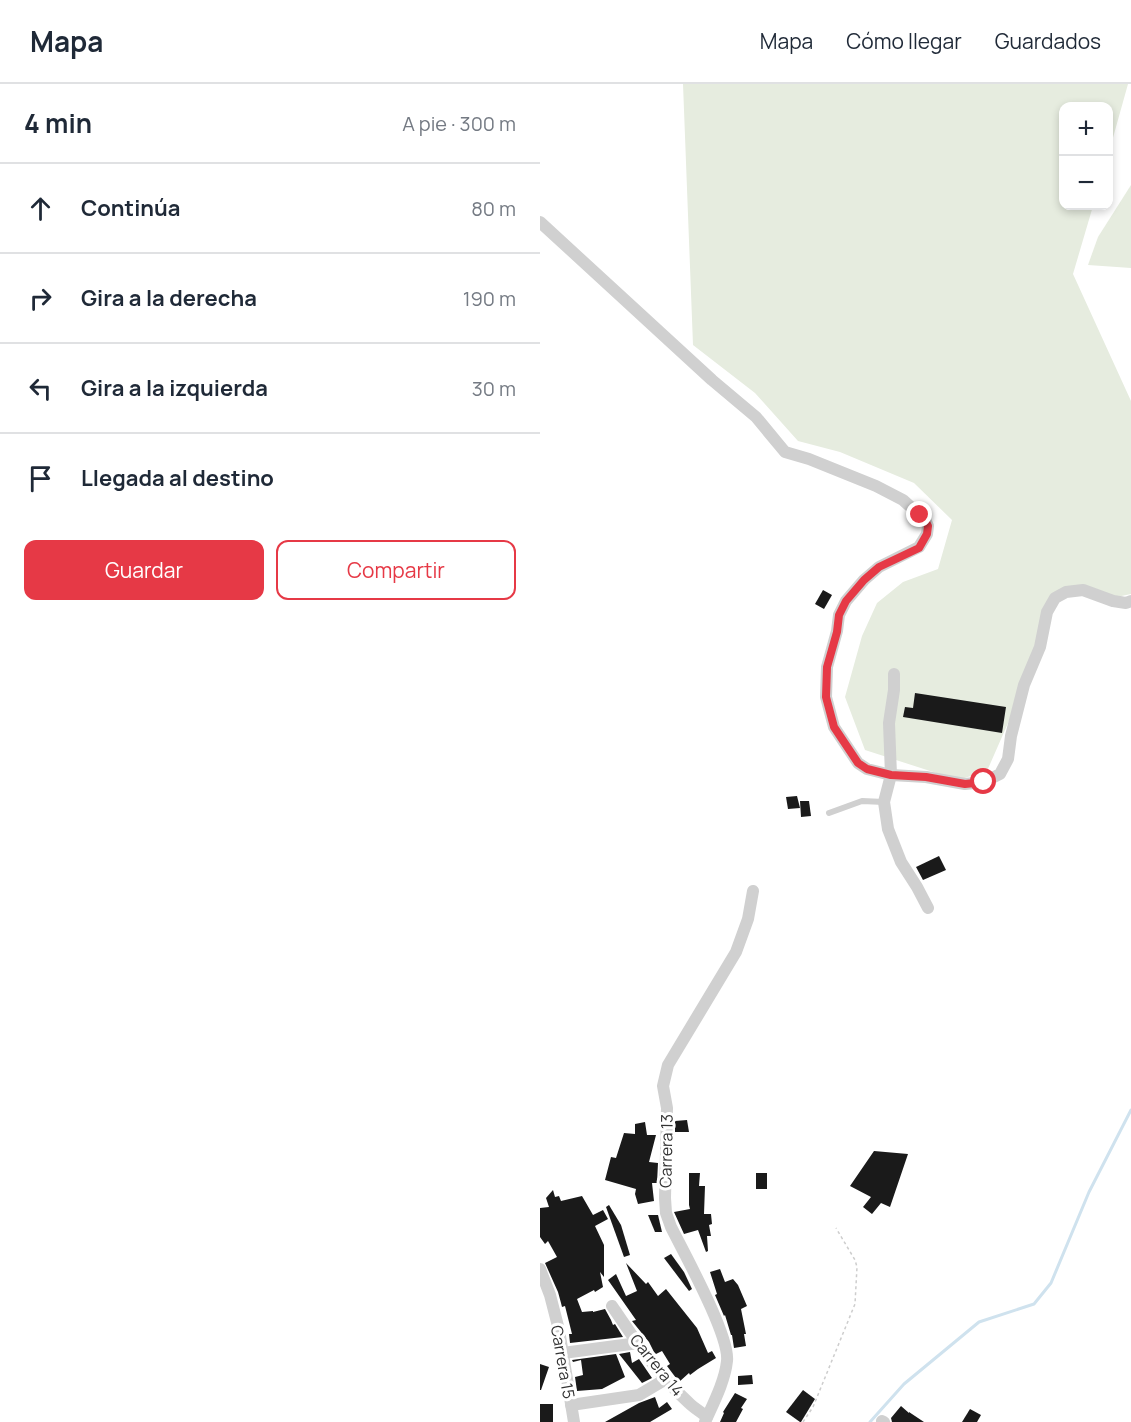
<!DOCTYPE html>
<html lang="es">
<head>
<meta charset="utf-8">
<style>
	:root { --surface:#fff; --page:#f2f2f3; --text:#1f2937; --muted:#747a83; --line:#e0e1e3; --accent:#e63946 }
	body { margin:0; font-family:Manrope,sans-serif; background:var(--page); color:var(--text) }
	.controls { position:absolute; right:18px; top:18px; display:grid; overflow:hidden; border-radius:12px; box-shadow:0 3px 9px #0003 }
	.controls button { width:54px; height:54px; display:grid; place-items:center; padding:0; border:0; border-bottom:2px solid var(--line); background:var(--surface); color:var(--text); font:30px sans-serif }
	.stop { position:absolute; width:18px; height:18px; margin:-14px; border:4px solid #e63946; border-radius:50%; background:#fff }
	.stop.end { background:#e63946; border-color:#fff; box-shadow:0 2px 6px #0008 }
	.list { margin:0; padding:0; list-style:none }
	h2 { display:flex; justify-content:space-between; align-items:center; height:78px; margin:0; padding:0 24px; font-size:26px }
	h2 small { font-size:20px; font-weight:400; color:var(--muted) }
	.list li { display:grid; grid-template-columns:39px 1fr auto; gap:18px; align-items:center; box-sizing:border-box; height:90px; padding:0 24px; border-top:2px solid var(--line) }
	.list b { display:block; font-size:22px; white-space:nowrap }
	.list em { font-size:20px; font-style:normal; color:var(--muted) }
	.actions { display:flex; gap:12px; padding:18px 24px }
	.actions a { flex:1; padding:14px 0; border:2px solid var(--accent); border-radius:12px; text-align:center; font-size:21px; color:var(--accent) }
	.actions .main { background:var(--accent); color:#fff }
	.icon { flex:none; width:33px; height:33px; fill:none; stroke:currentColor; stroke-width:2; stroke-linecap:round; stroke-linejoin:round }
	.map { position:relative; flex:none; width:591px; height:1338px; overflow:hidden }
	header { display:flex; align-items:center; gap:36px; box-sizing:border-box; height:84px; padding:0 30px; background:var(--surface); border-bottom:2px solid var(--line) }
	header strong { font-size:28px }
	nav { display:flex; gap:33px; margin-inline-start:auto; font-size:21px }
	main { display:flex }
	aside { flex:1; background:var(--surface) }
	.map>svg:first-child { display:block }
	.green { fill:#e6ecdf }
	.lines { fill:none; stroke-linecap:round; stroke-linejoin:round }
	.stream { stroke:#cfe2ee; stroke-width:3 }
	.building { fill:#1a1a1a }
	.path { stroke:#cdcdcd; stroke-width:1.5; stroke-dasharray:3 3; stroke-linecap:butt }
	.lane { stroke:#d0d0d0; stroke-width:6 }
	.street { stroke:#d0d0d0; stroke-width:12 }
	.route { stroke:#e63946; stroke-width:8 }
	.labels { text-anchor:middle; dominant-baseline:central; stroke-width:6; stroke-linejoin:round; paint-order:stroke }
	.street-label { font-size:16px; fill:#333; stroke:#fff }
</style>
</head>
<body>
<header>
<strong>Mapa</strong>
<nav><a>Mapa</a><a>Cómo llegar</a><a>Guardados</a></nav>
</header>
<main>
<aside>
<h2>4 min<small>A pie · 300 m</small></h2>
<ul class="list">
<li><svg class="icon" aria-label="ahead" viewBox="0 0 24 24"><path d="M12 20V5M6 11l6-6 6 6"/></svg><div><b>Continúa</b></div><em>80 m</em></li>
<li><svg class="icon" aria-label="right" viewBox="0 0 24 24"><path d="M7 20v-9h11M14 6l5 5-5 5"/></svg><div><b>Gira a la derecha</b></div><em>190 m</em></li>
<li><svg class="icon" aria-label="left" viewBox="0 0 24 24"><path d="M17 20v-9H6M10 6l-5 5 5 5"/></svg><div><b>Gira a la izquierda</b></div><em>30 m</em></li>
<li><svg class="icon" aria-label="arrive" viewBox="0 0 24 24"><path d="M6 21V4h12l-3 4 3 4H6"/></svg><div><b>Llegada al destino</b></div></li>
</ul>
<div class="actions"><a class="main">Guardar</a><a>Compartir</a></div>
</aside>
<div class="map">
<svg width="591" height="1338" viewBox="0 0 591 1338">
	<rect width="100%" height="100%" fill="#fff"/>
	<g class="green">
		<path d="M 143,0 L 588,0 L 569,68 L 568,22 L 524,22 L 524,122 L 553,122 L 533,190 L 591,317 L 591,510 L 572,514 L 526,503 L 502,530 L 492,578 L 472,630 L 447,687 L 418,696 L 325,666 L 305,613 L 322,552 L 337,519 L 363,498 L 398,485 L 412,436 L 374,399 L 300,368 L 258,357 L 215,309 L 153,261 Z"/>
		<path d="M 591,101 L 591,184 L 548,181 L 558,153 Z"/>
	</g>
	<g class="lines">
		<path class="stream" d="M 330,1338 L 364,1300 L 439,1238 L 494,1220 L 511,1199 L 549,1108 L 591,1026"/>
	</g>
	<g class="building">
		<path d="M 283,506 L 292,511 L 284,525 L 275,520 Z"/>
		<path d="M 375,609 L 466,623 L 462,649 L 363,633 L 365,623 L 373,624 Z"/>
		<path d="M 257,712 L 260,724 L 248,725 L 246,713 Z"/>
		<path d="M 260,717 L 269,717 L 271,732 L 261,733 Z"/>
		<path d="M 399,772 L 406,786 L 383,796 L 376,783 Z"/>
		<path d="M 147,1036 L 149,1048 L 135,1048 L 135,1037 Z"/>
		<path d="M 105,1038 L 107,1051 L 116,1051 L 109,1078 L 118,1079 L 117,1099 L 112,1099 L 114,1117 L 98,1120 L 95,1110 L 96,1105 L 65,1096 L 71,1073 L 76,1074 L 84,1049 L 95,1050 L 95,1040 Z"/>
		<path d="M 334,1067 L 368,1070 L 350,1123 L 341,1119 L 332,1130 L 323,1123 L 331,1113 L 310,1102 Z"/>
		<path d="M 149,1089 L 160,1089 L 159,1102 L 165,1102 L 164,1130 L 171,1130 L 172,1140 L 169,1141 L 171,1152 L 167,1152 L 168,1167 L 166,1168 L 158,1146 L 144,1150 L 134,1128 L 150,1125 L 149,1121 Z"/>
		<rect x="216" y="1089" width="11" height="16"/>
		<path d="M 13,1106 L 15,1113 L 19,1112 L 21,1117 L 42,1112 L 53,1131 L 63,1126 L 68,1135 L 55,1142 L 64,1161 L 64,1193 L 60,1188 L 63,1203 L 55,1208 L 54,1206 L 37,1215 L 42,1228 L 53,1227 L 53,1228 L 65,1225 L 71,1236 L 73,1241 L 75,1240 L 83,1253 L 30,1259 L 29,1250 L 32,1250 L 25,1222 L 22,1223 L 21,1219 L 18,1208 L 5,1179 L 17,1173 L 8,1157 L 5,1160 L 0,1153 L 0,1124 L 9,1123 L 6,1114 Z"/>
		<path d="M 69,1121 L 81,1141 L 90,1171 L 84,1173 L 66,1123 Z"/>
		<path d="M 108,1131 L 118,1131 L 122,1148 L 115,1148 Z"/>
		<path d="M 131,1170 L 144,1188 L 152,1205 L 149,1207 L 124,1174 Z"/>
		<path d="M 86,1179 L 106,1200 L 108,1198 L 118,1212 L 126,1205 L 157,1244 L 168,1269 L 172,1267 L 176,1274 L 158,1285 L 150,1291 L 149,1289 L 139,1298 L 127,1282 L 130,1280 L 122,1267 L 116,1270 L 114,1268 L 109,1258 L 92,1237 L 96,1236 L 68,1196 L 76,1190 L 86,1212 L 97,1207 Z"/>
		<path d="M 180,1185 L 185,1198 L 193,1195 L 198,1201 L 207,1222 L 201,1225 L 206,1250 L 204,1250 L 206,1262 L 194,1264 L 192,1251 L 191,1251 L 185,1231 L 184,1232 L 175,1211 L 177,1210 L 170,1188 Z"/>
		<path d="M 90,1268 L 92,1279 L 99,1275 L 112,1294 L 102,1299 L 79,1270 Z"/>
		<path d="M 76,1270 L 85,1293 L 62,1305 L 37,1307 L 35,1293 L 43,1291 L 41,1276 L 33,1278 L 32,1276 Z"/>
		<path d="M 0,1280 L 9,1283 L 1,1306 L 0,1306 Z"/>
		<path d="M 212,1291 L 213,1300 L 198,1301 L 198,1292 Z"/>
		<path d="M 263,1306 L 275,1315 L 261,1338 L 260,1338 L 246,1328 Z"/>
		<path d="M 195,1309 L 207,1315 L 201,1324 L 203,1325 L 196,1338 L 180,1338 L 184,1329 L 183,1328 Z"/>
		<path d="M 115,1313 L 119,1324 L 127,1318 L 132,1325 L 110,1338 L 65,1338 L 99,1319 Z"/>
		<rect x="0" y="1320" width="13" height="18"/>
		<path d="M 361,1322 L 369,1329 L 369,1328 L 384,1338 L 352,1338 L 351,1334 Z"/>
		<path d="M 430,1325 L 441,1331 L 437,1338 L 422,1338 Z"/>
	</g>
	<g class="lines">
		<path class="path" d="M 263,1338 L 273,1323 L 315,1220 L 317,1183 L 315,1176 L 296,1144"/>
		<path class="lane" d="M 289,729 L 322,717 L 344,718"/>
		<g class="street">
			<path d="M 0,138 L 172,296 L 216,333 L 245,368 L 269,375 L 336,402 L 363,416 L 385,436 L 388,442 L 387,450 L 379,463 L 339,483 L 324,496 L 306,517 L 299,531 L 297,547 L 287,583 L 286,613 L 294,643 L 318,679 L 327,685 L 351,691 L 386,693 L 425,700 L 444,698 L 460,690 L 468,675 L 471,652 L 484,601 L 500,563 L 507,528 L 515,514 L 526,508 L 543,506 L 573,517 L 586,519 L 591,517"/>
			<path d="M 354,590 L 354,606 L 349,639 L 351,691 L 344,718 L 348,745 L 361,778 L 377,803 L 388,824"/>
			<path d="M 0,1185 L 10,1211 L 19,1246 L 34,1338"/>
			<path d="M 72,1222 C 95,1256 118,1291 149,1319 C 154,1324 161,1328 167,1333"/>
			<path d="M 23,1269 L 98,1259"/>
			<path d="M 31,1321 L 99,1311 L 126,1295"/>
			<path d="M 342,1337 L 344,1338"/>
			<path d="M 165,1338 C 173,1320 185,1297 187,1277 C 190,1252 144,1169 131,1143 L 126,1129 L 125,1114 L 127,1024 L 123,1002 L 128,981 L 196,868 L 208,835 L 213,807"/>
		</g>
	</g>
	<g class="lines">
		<path class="route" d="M 380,431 L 385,436 L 388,442 L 387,450 L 379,464 L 339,483 L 324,496 L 306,517 L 299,531 L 297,548 L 287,583 L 286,613 L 294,643 L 318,679 L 327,685 L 351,691 L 386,693 L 425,700 L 444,698"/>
	</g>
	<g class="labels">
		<g class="street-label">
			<text transform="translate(126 1067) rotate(-89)">Carrera 13</text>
			<text transform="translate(23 1278) rotate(80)">Carrera 15</text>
			<text transform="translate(117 1281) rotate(51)">Carrera 14</text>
		</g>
	</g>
</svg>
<div class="controls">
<button>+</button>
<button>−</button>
</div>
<div class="stop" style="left:444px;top:698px"></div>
<div class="stop end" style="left:380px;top:431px"></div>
</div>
</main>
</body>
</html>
